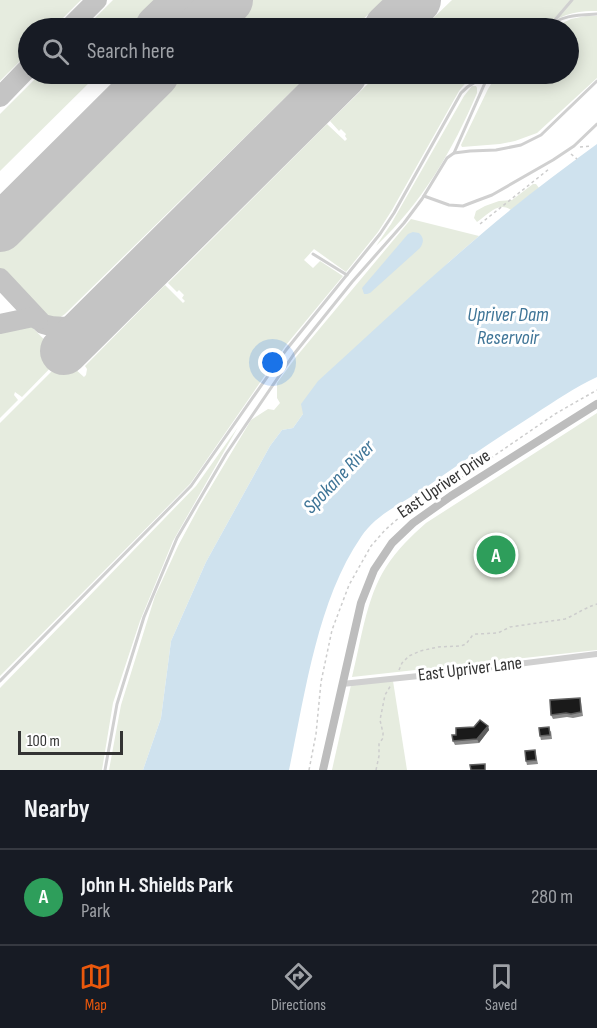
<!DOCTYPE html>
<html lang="en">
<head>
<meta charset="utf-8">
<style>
	:root { --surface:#171b24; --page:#20242c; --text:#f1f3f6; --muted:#9ea1a6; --line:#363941; --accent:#ea580c }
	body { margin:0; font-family:"Sofia Sans Condensed",sans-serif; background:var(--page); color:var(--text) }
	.scale { position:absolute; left:18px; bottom:15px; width:105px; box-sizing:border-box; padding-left:6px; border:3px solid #333; border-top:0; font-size:16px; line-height:21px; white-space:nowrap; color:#333; -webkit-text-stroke:4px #fff; paint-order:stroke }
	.you { position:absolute; left:273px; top:363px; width:21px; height:21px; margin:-15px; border:4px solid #fff; border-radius:50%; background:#1a73e8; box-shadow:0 0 0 9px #1a73e833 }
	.badge { display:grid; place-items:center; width:39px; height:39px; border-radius:50%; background:var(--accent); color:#fff; font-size:20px; font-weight:700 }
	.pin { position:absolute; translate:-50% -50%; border:3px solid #fff; box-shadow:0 2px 6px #0006 }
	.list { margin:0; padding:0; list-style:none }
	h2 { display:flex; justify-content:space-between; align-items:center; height:78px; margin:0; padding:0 24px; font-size:26px }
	h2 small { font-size:20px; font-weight:400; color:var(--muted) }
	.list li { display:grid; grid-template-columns:39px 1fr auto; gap:18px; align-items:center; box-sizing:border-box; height:96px; padding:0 24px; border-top:2px solid var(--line) }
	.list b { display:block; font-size:22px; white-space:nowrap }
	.list p { margin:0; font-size:20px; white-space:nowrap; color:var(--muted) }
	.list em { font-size:20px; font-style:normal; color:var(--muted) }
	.icon { flex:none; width:33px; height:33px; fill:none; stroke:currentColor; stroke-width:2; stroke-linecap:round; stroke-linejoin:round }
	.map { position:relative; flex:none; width:597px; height:770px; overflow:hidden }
	.search { position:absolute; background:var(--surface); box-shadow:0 3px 15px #0003; left:18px; right:18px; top:18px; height:66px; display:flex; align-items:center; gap:15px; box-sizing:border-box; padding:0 21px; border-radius:33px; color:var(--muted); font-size:22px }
	.sheet { height:174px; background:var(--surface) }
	nav { display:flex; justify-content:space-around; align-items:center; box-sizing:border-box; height:84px; border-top:2px solid var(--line); background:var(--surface); font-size:16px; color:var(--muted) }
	nav a { display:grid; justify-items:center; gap:3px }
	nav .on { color:var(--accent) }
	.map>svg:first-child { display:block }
	.green { fill:#e6ecdf }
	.water { fill:#cfe2ee }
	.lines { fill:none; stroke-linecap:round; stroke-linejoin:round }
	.taxiway { stroke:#c4c4c4; stroke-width:20 }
	.runway { stroke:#c4c4c4; stroke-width:48 }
	.path { stroke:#cdcdcd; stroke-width:1.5; stroke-dasharray:3 3; stroke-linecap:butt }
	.service { stroke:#d0d0d0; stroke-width:3 }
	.minor { stroke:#d0d0d0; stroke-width:6 }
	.secondary { stroke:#bdbdbd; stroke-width:8 }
	.wall { fill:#8c8c8c }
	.shaded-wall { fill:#5f5f5f }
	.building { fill:#1a1a1a; stroke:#5f5f5f; stroke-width:1.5 }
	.labels { text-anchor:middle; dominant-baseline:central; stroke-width:6; stroke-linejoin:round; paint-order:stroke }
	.street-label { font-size:18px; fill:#333; stroke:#fff }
	.water-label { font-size:20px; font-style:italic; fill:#3f7597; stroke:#fff }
</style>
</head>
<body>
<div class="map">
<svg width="597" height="770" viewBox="0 0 597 770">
	<rect width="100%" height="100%" fill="#fff"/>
	<g class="green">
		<path d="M 0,0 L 81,0 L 53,28 L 28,28 L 28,53 L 0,81 Z"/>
		<path d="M 113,0 L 172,0 L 143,28 L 85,28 Z"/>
		<path d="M 205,0 L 383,0 L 354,28 L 177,28 Z"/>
		<path d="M 452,0 L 597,0 L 597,11 C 578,10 558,15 544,28 L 423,28 Z"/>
		<path d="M 586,16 L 597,16 L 597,78 L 537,133 L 515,141 L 500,144 L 462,147 L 461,145 L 488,89 L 493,81 L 502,74 L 568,74 L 568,28 L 552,28 L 571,19 Z"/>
		<path d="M 40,74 L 71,74 L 79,81 L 82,78 L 78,74 L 98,74 L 0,171 L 0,114 Z"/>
		<path d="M 132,74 L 309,74 L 65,314 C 57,320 52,321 43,316 L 0,269 L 0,204 Z"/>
		<path d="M 378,74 L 483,74 C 472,76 466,82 459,91 L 392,210 L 378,232 L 346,272 L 314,249 L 304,260 L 313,268 L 320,261 L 343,276 L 286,345 L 190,484 L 0,676 L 0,423 L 64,359 L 84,377 L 86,375 L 87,369 L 85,366 L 165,285 L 183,303 L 185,301 L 182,298 L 184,295 L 179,290 L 177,292 L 168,283 L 327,124 L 345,141 L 347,139 L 345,136 L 346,134 L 341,129 L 339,131 L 330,121 Z"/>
		<path d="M 472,86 L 476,86 L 477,88 L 477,93 C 453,150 422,203 376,246 L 391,224 L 464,96 Z"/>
		<path d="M 533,184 L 536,184 L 539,188 L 511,210 C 498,201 488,215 477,222 L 474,218 L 476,211 L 485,206 L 499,201 L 512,200 Z"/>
		<path d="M 411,219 L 479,236 L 449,262 L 303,414 L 293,428 L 282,430 L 270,446 L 206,562 L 171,641 L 161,718 L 143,770 L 109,770 L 121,705 L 155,596 L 178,546 L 200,505 L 251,420 L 268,409 L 274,410 L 280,403 L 277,398 L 277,383 L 296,357 Z"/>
		<path d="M 29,324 L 61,357 L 22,397 L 15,392 L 14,395 L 18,400 L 0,418 L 0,330 Z"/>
		<path d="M 597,413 L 597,650 L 352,677 C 361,642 366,598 386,567 C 397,550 411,536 426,523 Z"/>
		<path d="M 238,427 L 173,541 L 140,621 L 113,703 L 102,770 L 0,770 L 0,688 L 196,486 Z"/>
		<path d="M 393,681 L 407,770 L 332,770 L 351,685 Z"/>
	</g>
	<g class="water">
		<path d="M 597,144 L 597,377 C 575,387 555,401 535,414 C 497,438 461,463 425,488 C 403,503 376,514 361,537 C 317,601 305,695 289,770 L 143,770 L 161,718 L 171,641 L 206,562 L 270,446 L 282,430 L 293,428 L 303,414 L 301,404 L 318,381 C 373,331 428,279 485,231 C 521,200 559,172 597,144 Z"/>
		<path d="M 413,232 L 419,233 C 424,238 424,242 420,248 L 370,293 L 367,294 L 364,294 L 362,288 L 408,234 Z"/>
	</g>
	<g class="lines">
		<g class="taxiway">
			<path d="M 69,28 L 97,0"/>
			<path d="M 0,97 L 28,68"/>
			<path d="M 0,278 L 43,324 C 59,329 75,326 91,324"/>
			<path d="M 0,324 L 33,317 L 38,320"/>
		</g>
		<g class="runway">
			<path d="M 159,28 L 188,0"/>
			<path d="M 200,28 L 229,0"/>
			<path d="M 388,28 L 417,0"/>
			<path d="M 0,228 L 155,74"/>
			<path d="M 64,351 L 343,74"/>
		</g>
		<g class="path">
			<path d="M 580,147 L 592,146"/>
			<path d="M 571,154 L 577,159"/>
			<path d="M 480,224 L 549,169"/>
			<path d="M 399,670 L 402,663 L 409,656 L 420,651 L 438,647 L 461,646 L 466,644 L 472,636 L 476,634 L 498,633 L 510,627 L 565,619 C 577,614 584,608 597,604"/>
			<path d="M 309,770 L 316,734 L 321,682 L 332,630 L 349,585 L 371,546 L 385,530 L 401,516 L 472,471 L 555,414 L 597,390"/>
			<path d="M 376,770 L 379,756 L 379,744 L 383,738 L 383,733 L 380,720 L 385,695 L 391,685"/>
		</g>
		<g class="service">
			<path d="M 554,21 L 572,0"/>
			<path d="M 547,28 C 560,15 579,15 597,14"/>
			<path d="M 454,153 L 488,76"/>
			<path d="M 424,196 L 449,205 L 463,206 L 476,201 L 492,195 L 553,160 L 574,146 L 597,124"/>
			<path d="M 313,254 L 347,275"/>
			<path d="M 0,681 L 191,486 L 286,350 L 380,234 L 394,213 L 461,93 C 471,82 481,79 495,74"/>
			<path d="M 105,770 L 117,704 L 144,617 L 177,538 L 226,454 L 294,354 L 352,282 L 404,223 L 422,199 L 447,158 L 454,153 L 470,151 L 496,150 L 521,145 L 541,135 L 597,81"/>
		</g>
		<path class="minor" d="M 342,684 L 438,674 L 597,654"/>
		<path class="secondary" d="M 323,770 L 361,603 L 374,570 L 392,543 L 413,523 L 451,496 L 597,404"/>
	</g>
	<g class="wall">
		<path d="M 581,702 L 583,716 L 573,718 L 567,717 L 553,719 L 551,715 Z"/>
		<path d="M 488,726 L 489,730 L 479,743 L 455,745 L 453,741 Z"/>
		<path d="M 551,731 L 552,739 L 541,740 L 540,736 Z"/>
		<path d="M 535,750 L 538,764 L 527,765 L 526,761 Z"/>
	</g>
	<path class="shaded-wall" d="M 488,726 L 489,730 L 479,743 L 477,739 Z"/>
	<g class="building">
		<path d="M 580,698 L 581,712 L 571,714 L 566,713 L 551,715 L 550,700 Z"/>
		<path d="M 480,720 L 488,726 L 477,739 L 453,741 L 452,735 L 456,735 L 456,728 L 474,727 Z"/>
		<path d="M 549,727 L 550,735 L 540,736 L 539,728 Z"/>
		<path d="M 535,750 L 536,760 L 526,761 L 525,751 Z"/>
		<path d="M 485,764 L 485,770 L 471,770 L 470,765 Z"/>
	</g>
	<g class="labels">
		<g class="street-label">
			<text transform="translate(444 484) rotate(-34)">East Upriver Drive</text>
			<text transform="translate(470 669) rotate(-7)">East Upriver Lane</text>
		</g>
		<g class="water-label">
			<text x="508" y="315">Upriver Dam<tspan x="508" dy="23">Reservoir</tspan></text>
			<text transform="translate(339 477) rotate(-46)">Spokane River</text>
		</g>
	</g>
</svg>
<div class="scale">100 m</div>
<div class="you"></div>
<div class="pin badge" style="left:496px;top:555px;background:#2e9e5b">A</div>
<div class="search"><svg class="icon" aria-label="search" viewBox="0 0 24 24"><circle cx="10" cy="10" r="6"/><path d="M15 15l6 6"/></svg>Search here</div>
</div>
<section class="sheet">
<h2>Nearby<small></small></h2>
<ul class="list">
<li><span class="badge" style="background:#2e9e5b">A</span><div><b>John H. Shields Park</b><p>Park</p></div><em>280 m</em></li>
</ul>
</section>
<nav>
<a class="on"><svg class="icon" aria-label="map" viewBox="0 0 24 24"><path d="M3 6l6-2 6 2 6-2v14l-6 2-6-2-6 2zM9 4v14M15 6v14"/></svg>Map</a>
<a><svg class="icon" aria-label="directions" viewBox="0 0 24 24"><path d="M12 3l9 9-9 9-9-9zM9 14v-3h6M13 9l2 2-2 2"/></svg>Directions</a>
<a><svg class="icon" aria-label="saved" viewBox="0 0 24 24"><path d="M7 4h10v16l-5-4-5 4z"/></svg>Saved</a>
</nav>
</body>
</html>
